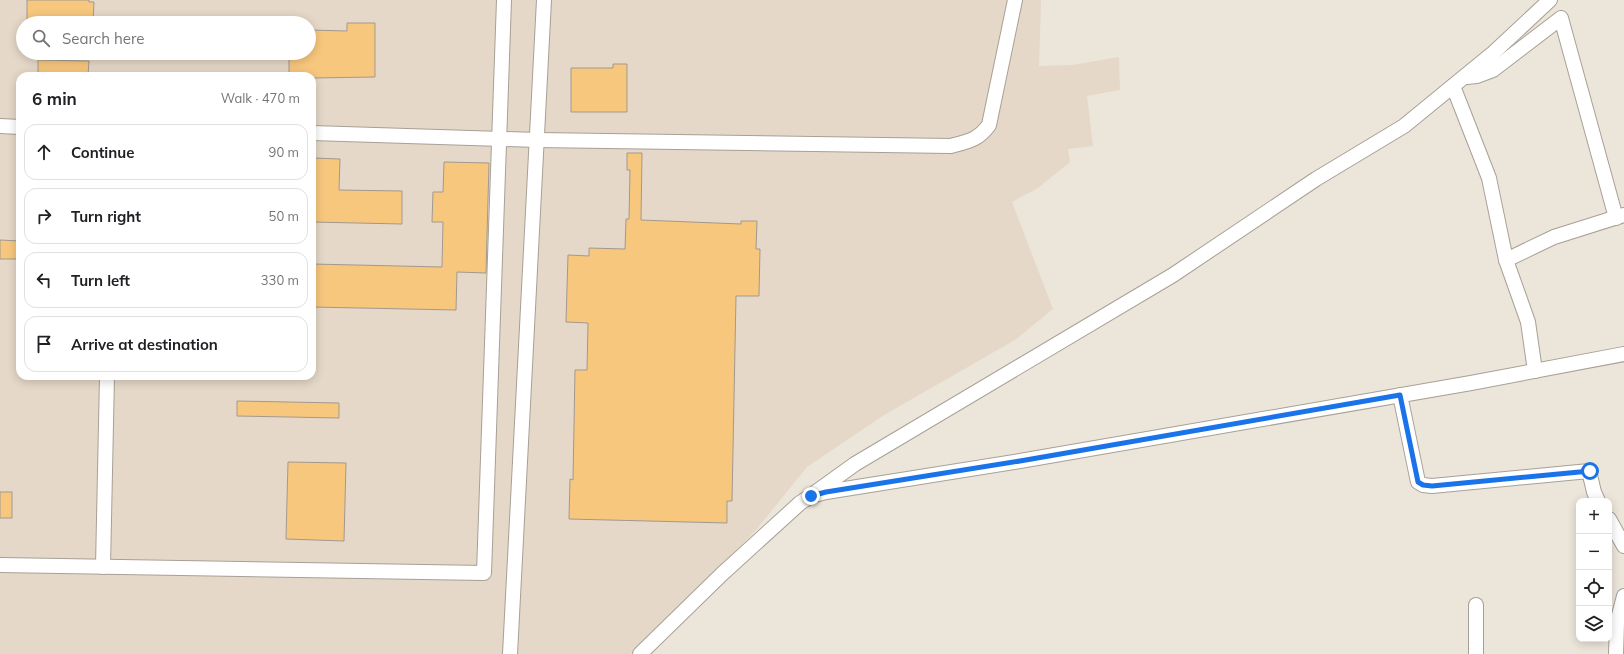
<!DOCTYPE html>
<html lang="en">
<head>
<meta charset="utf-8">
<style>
	:root { --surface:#fff; --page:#f6f6f6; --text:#202124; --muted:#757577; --line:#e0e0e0 }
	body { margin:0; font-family:Mulish,sans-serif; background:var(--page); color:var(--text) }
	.controls { position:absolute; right:12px; bottom:12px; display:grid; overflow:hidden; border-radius:8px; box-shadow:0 2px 10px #0003 }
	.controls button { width:36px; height:36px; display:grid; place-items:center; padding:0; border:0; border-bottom:1px solid var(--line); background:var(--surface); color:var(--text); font:20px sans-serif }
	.stop { position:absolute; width:12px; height:12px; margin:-9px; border:3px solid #1a73e8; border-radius:50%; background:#fff }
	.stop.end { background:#1a73e8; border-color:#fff; box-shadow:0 1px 4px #0008 }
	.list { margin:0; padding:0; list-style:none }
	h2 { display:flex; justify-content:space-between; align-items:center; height:52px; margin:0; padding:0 16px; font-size:17px }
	h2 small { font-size:13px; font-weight:400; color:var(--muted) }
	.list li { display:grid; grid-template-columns:26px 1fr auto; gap:12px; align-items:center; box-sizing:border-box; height:56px; margin:0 8px 8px; padding:0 8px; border:1px solid var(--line); border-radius:12px }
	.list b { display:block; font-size:15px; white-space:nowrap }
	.list em { font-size:13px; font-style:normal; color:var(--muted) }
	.icon { flex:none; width:22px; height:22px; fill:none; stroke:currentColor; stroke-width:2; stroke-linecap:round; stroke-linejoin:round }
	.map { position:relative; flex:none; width:1624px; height:654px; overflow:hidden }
	.search { position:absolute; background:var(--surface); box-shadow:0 2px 10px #0003; left:16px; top:16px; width:300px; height:44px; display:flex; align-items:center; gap:10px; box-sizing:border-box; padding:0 14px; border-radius:22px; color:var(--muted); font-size:15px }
	.panel { position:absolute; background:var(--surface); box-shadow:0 2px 10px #0003; left:16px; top:72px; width:300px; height:308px; border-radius:12px }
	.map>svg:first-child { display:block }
	.built { fill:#e5d8c8; fill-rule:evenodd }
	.building { fill:#f8c77e; stroke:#a1998f }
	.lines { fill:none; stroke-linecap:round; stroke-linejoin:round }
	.minor-casing { stroke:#a7a096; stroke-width:16 }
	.minor { stroke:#fff; stroke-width:14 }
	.route { stroke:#1a73e8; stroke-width:5 }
</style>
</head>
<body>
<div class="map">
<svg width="1624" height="654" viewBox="0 0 1624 654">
	<rect width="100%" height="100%" fill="#ece5da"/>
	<path class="built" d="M 0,0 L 1041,0 L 1039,66 L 1072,65 L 1119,57 L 1120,90 L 1087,96 L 1093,146 L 1068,149 L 1070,162 L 1038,188 L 1012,202 L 1053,309 L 1015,340 L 884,415 L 807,467 L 756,530 L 681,607 L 630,654 L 0,654 ZM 23,23 L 309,23 L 309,53 L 23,53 ZM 20,76 L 312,76 L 312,376 L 20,376 Z"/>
	<g class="building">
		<path d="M 27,0 L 89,0 L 89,2 L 94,2 L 93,23 L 27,23 Z"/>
		<path d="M 347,23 L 375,23 L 375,77 L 312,78 L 312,76 L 289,76 L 289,53 L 309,53 L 309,30 L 347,31 Z"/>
		<path d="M 38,60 L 89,61 L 88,76 L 38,76 Z"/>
		<path d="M 613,64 L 627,64 L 627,112 L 571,112 L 571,68 L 613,68 Z"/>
		<path d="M 627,153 L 642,153 L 641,220 L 741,224 L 741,221 L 757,221 L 756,249 L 760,249 L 759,296 L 736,296 L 732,501 L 727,501 L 727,523 L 569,519 L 570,479 L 573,480 L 575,370 L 587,370 L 588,323 L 566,322 L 568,255 L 589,256 L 589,248 L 625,249 L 626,219 L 629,219 L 630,170 L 627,170 Z"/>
		<path d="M 314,158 L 340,159 L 339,190 L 402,191 L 402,224 L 312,222 Z"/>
		<path d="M 444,162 L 489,163 L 486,273 L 457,272 L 456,310 L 312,307 L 312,264 L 442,267 L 443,222 L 432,222 L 433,192 L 443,192 Z"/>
		<path d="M 0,240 L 20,241 L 20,259 L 0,259 Z"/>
		<path d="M 237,401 L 339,403 L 339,418 L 237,416 Z"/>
		<path d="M 288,462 L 346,463 L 344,541 L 286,539 Z"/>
		<rect x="0" y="492" width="12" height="26"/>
	</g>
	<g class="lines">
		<defs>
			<g id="minor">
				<path d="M 1467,77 L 1477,76 L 1493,70 L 1561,18 L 1616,218"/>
				<path d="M 1453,86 L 1489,178 L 1506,260 L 1528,322 L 1535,371"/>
				<path d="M 0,126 L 20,127"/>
				<path d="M 312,133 L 537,140 L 951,146 C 969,141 978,140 989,125 L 1015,0"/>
				<path d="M 1506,260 L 1554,237 L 1624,215"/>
				<path d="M 1400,395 L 1418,482 L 1423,485 L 1432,486 L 1589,471 L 1594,492 L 1598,501"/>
				<path d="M 816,492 L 855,464 L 1173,275 L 1316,179 L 1404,126 L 1492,54 L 1550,0"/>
				<path d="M 1609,519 L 1624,546"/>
				<path d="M 0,565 L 484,573 L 504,0"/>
				<path d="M 103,567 L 107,376"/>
				<path d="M 510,654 L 544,0"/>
				<path d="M 640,654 L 722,574 L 800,503 L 811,496 L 826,492 L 1020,461 L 1471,383 L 1624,354"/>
				<path d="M 1476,654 L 1476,605"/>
				<path d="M 1616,654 L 1617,623 L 1624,596"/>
			</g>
		</defs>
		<use href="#minor" class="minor-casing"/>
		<use href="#minor" class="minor"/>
	</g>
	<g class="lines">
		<path class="route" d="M 811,496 L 826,492 L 1020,461 L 1400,395 L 1418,482 L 1423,485 L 1432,486 L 1590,471"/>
	</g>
</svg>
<div class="controls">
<button>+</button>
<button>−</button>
<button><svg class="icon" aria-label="locate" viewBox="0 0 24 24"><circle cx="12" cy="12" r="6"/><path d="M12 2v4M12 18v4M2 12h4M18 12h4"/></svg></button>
<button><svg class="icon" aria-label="layers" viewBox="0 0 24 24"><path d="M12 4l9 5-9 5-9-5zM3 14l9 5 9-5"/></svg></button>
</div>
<div class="stop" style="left:1590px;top:471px"></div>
<div class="stop end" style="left:811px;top:496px"></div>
<div class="search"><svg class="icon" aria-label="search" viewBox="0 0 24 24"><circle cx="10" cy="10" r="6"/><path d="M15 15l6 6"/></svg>Search here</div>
<section class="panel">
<h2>6 min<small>Walk · 470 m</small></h2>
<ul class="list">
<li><svg class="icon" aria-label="ahead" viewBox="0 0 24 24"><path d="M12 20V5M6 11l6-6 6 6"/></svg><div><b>Continue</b></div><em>90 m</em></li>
<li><svg class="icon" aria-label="right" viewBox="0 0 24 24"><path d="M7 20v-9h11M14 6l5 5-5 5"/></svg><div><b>Turn right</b></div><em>50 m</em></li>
<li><svg class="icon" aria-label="left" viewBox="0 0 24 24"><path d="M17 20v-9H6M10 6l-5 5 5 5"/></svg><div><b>Turn left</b></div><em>330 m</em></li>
<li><svg class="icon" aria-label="arrive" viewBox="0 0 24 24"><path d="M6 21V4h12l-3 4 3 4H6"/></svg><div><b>Arrive at destination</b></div></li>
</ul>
</section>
</div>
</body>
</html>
